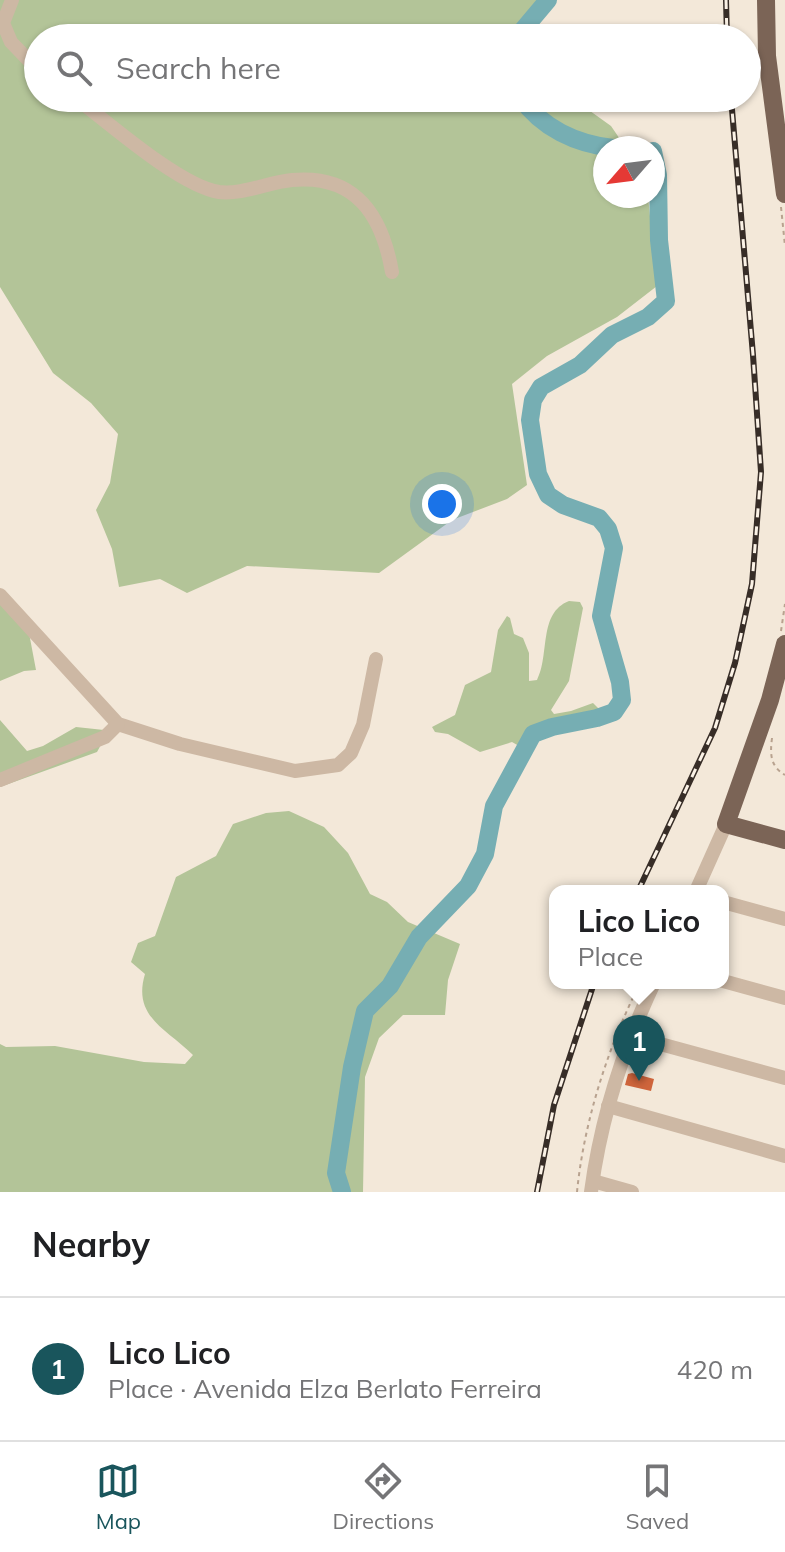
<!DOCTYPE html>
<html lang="en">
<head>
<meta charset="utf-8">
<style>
	:root { --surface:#fff; --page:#f6f6f6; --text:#202124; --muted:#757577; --line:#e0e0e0; --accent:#19555c }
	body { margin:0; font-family:Mulish,sans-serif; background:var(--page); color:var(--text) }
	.compass { position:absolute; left:593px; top:136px; width:72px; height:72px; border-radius:50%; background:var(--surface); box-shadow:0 2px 6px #0004; rotate:242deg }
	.you { position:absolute; left:442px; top:504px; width:28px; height:28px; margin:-20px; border:6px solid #fff; border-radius:50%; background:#1a73e8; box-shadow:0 0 0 12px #1a73e833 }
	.badge { display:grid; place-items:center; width:52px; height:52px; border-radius:50%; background:var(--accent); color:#fff; font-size:26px; font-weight:700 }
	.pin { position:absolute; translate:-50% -66px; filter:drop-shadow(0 2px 4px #0008) }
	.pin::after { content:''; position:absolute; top:42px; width:28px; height:24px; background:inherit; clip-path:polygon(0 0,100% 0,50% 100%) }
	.popup { position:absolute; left:549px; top:885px; width:180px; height:104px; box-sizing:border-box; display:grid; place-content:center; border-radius:16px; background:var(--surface); filter:drop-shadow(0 2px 6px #0005); font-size:26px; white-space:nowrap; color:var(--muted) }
	.popup b { font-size:30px; color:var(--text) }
	.popup::after { content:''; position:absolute; left:50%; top:100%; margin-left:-16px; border:16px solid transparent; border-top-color:var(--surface) }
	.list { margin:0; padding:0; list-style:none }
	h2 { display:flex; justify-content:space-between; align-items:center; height:104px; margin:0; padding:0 32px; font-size:34px }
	h2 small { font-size:26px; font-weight:400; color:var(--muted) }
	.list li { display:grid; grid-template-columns:52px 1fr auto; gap:24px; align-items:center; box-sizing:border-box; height:144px; padding:0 32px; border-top:2px solid var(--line) }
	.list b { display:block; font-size:30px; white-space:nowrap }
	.list p { margin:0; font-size:26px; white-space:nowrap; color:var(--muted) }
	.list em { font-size:26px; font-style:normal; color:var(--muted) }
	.icon { flex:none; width:44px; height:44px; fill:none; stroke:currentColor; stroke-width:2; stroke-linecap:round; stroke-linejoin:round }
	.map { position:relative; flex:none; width:785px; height:1192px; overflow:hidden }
	.search { position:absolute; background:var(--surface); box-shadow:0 2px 6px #0004; left:24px; right:24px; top:24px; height:88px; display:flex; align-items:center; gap:20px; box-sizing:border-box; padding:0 28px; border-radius:44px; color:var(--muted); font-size:30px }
	.sheet { height:248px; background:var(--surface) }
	nav { display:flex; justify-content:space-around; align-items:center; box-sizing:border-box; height:112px; border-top:2px solid var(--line); background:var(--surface); font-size:22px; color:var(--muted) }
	nav a { display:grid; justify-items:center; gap:4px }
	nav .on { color:var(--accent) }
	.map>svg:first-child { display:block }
	.green { fill:#b3c498 }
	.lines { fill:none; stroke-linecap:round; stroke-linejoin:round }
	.river { stroke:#76aeb3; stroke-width:18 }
	.building { fill:#cf653c }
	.path { stroke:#b8a28f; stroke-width:2; stroke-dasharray:4 4; stroke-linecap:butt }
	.minor { stroke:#cdb8a4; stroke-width:14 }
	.major { stroke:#7b6456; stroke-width:18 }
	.rail-casing { stroke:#372d27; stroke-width:6 }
	.rail { stroke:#fbf2e6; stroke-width:3; stroke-dasharray:9; stroke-linecap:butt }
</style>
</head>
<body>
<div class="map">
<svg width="785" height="1192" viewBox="0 0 785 1192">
	<rect width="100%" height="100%" fill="#f3e8d9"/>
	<g class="green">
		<path d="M 0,0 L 542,0 L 526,38 L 38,38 L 38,98 L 572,98 L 611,126 L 626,148 L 605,148 L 605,196 L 648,196 L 657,286 L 617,317 L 547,356 L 512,384 L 527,485 L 507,499 L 452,520 L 379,573 L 247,566 L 187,593 L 160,579 L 119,587 L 112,549 L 96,510 L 110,483 L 118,434 L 91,403 L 53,373 L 0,287 Z"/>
		<path d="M 0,597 L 29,633 L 36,670 L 24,671 L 0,681 Z"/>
		<path d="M 569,601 L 580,602 L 583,608 L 569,681 L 551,710 L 554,714 L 571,711 L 593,703 L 601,711 L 593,718 L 557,729 L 526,750 L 512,742 L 480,752 L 448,734 L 435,732 L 432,727 L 455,715 L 465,685 L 491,672 L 498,630 L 507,616 L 510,618 L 514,634 L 523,638 L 529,653 L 529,681 L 537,680 C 550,655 538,613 569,601 Z"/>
		<path d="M 0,720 L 27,751 L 43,746 L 76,727 L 104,730 L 103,741 L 97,752 L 0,787 Z"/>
		<path d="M 289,811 L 324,827 L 348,853 L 370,894 L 387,902 L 408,922 L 460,944 L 448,980 L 445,1015 L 403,1015 L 379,1038 L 365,1077 L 363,1192 L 0,1192 L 0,1044 L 6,1047 L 55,1046 L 144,1062 L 185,1064 L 193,1055 C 167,1029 132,1017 145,974 L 131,962 L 138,943 L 155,936 L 176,877 L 216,856 L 233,824 L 266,813 Z"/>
	</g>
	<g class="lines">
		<g class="river">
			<path d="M 516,38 L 548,0"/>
			<path d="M 521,98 C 542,128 576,144 613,148"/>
			<path d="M 342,1192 L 336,1173 L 352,1067 L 365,1011 L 390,986 L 419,937 L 468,886 L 485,854 L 494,806 L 533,734 L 552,727 L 597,718 L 614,712 L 622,700 L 620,682 L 601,616 L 614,548 L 608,529 L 599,518 L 563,505 L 548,495 L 538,474 L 530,420 L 533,400 L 541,387 L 580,365 L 612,335 L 648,317 L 666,301 L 659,240 L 658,175 L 653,151"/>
		</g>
	</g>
	<path class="building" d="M 632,1073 L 654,1079 L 651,1091 L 625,1085 L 628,1074 Z"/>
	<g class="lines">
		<g class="path">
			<path d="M 781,207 L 785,246"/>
			<path d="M 781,631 L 785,604"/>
			<path d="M 772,738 C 770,754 770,766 785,775"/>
			<path d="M 577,1192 C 584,1121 608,1047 640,983"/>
		</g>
		<g class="minor">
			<path d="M 12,0 L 3,23 L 11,42 L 38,70"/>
			<path d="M 76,98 C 110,124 180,186 219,192 C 242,195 269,182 292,180 C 356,174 382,215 392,272"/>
			<path d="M 0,595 L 118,724 L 180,744 L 295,771 L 338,765 L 351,753 L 363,725 L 376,659"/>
			<path d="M 0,780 L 105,737 L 118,724"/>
			<path d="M 696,891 L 726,824"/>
			<path d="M 723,902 L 785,919"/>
			<path d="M 723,981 L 785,998"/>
			<path d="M 631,1036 L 785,1078"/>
			<path d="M 608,1106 L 785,1156"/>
			<path d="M 593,1181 L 632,1192"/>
			<path d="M 591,1192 C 601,1117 622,1051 654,983"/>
		</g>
		<g class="major">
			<path d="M 766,0 L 767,56 L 785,194"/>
			<path d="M 785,644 L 770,700 L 726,824 L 785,840"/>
		</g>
		<defs>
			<g id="rail">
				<path d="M 726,0 L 727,38"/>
				<path d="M 638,891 L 715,728 L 735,663 L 752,584 L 761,472 L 753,355 L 731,98"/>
				<path d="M 537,1192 L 554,1105 L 594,983"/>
			</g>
		</defs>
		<use href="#rail" class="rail-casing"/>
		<use href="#rail" class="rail"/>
	</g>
</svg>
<svg class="compass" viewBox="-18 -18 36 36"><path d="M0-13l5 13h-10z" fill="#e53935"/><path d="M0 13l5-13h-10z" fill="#757577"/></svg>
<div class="you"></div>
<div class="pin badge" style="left:639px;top:1081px">1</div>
<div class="popup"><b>Lico Lico</b>Place</div>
<div class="search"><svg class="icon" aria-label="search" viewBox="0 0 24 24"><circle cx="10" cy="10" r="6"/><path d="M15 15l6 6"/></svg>Search here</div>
</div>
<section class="sheet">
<h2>Nearby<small></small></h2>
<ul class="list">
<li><span class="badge">1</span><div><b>Lico Lico</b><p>Place · Avenida Elza Berlato Ferreira</p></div><em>420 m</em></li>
</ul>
</section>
<nav>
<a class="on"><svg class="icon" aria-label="map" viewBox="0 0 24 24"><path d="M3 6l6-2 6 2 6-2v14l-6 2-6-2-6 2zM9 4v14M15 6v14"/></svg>Map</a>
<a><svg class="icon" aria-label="directions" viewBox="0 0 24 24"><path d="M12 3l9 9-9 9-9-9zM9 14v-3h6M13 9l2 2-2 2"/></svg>Directions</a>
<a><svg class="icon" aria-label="saved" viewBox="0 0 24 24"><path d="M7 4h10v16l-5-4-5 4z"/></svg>Saved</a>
</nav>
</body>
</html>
